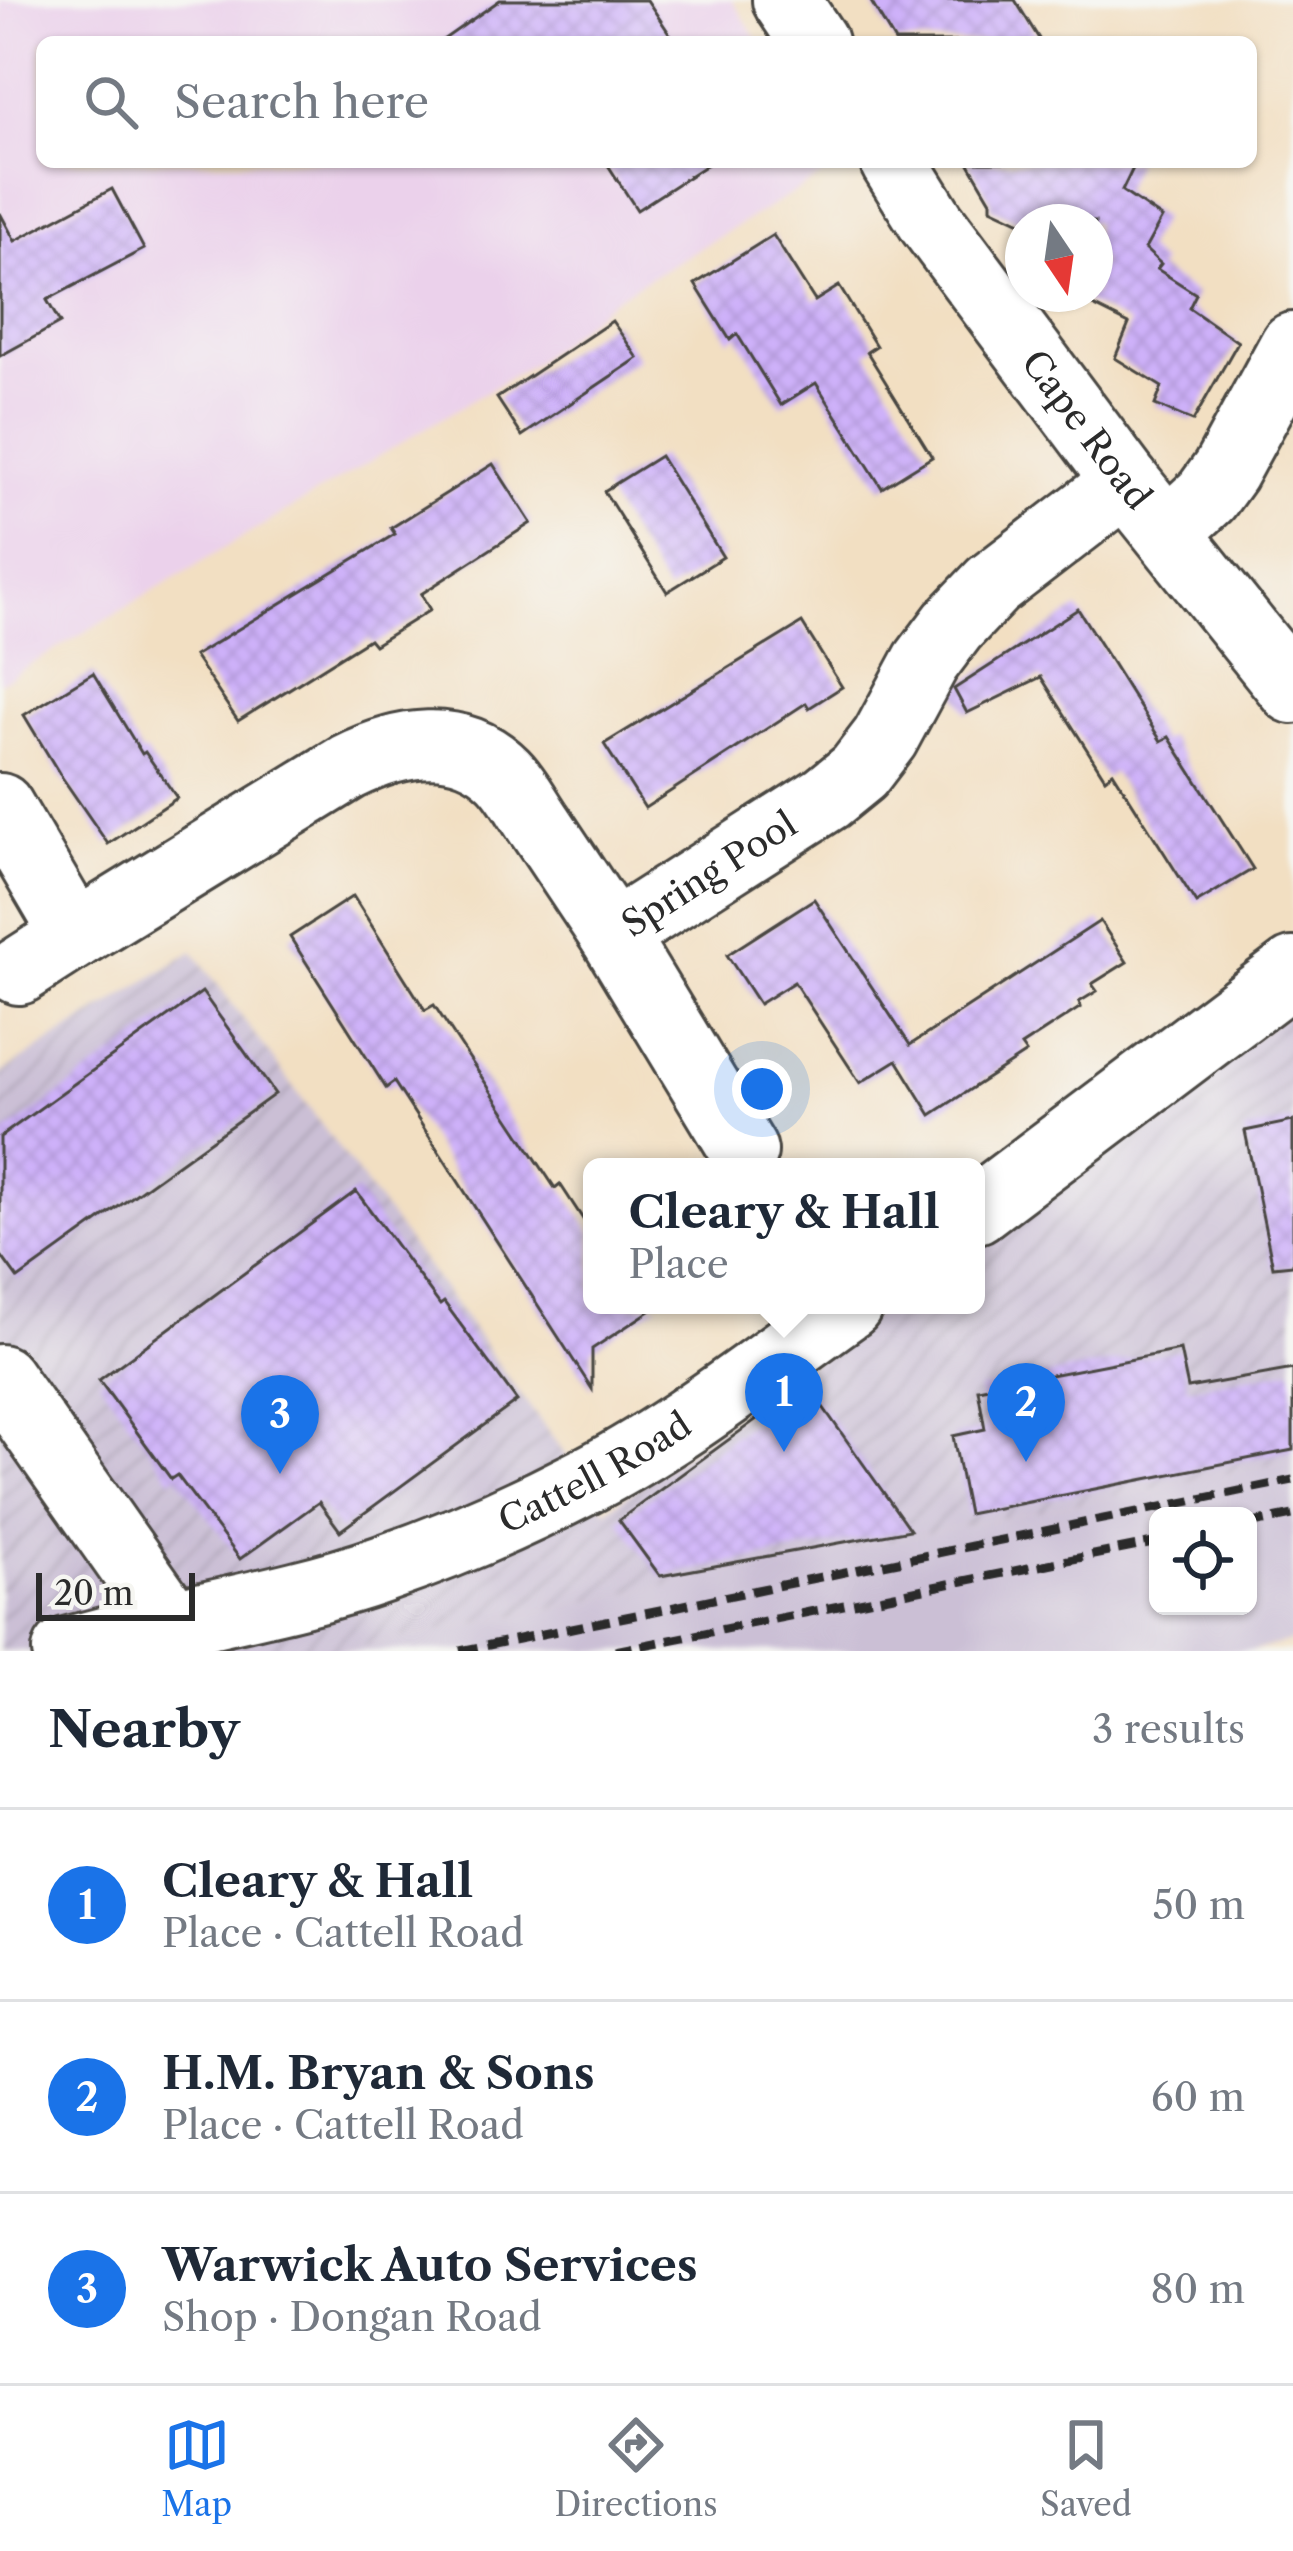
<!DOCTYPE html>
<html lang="en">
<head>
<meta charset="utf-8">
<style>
	:root { --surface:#fff; --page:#f2f2f3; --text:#1f2937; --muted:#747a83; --line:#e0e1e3; --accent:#1a73e8 }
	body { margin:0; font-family:"Libre Caslon Text",serif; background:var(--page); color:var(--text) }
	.controls { position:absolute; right:36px; bottom:36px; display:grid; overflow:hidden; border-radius:18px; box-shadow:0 3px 9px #0004 }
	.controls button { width:108px; height:108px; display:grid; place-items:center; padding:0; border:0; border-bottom:3px solid var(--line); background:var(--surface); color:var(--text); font:60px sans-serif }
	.compass { position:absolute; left:1005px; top:204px; width:108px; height:108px; border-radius:50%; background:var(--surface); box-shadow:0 3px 9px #0004; rotate:167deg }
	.scale { position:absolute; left:36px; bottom:30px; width:159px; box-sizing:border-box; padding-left:12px; border:6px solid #2b2b2b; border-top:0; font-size:33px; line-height:42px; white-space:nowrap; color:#2b2b2b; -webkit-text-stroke:9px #f6f6f2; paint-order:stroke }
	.you { position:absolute; left:762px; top:1089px; width:42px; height:42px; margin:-30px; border:9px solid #fff; border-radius:50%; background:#1a73e8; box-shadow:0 0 0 18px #1a73e833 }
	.badge { display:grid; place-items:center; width:78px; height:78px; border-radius:50%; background:var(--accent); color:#fff; font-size:39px; font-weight:700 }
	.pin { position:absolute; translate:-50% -99px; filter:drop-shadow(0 3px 6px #0008) }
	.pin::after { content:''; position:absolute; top:63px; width:42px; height:36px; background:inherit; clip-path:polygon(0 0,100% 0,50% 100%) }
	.popup { position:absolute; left:583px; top:1158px; width:402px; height:156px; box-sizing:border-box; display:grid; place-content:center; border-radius:18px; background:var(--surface); filter:drop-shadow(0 3px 9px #0005); font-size:39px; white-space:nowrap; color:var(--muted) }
	.popup b { font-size:45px; color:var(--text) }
	.popup::after { content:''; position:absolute; left:50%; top:100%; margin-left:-24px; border:24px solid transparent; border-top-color:var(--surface) }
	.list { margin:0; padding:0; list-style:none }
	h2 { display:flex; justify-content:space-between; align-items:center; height:156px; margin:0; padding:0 48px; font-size:51px }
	h2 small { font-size:39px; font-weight:400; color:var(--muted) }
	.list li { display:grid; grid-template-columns:78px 1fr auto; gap:36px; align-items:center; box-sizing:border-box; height:192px; padding:0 48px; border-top:3px solid var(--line) }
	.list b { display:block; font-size:45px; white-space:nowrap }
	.list p { margin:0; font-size:39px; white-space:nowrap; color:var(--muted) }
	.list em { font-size:39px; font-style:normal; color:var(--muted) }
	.icon { flex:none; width:66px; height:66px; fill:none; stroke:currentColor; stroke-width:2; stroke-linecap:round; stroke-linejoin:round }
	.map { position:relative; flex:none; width:1293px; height:1651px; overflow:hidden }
	.search { position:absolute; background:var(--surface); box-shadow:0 3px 9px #0004; left:36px; right:36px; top:36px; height:132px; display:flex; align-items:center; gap:30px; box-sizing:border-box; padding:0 42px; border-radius:18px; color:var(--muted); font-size:45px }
	.sheet { height:732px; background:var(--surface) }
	nav { display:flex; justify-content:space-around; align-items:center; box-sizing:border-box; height:168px; border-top:3px solid var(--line); background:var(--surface); font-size:33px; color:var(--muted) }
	nav a { display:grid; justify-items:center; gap:6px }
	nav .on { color:var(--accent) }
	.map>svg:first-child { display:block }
	.built { fill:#ebd1eb }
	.industrial { fill:url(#industrial-furrows) }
	.railway { fill:#cbbfd5; fill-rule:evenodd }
	.building { fill:url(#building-cross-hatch) }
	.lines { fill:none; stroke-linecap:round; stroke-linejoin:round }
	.minor-casing { stroke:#494642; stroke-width:72 }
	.minor { stroke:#fff; stroke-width:66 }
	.rail { stroke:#2b2b2b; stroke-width:9; stroke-dasharray:18 9; stroke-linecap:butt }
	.labels { text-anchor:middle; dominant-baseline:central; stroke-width:12; stroke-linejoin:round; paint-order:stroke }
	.street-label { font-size:36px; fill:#2b2b2b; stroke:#f6f6f2 }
</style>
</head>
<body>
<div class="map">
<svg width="1293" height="1651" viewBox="0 0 1293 1651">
	<defs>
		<pattern id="industrial-furrows" width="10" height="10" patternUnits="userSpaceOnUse" patternTransform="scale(3)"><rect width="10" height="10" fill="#cbbfd5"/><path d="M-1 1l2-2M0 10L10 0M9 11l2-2" fill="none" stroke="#aea4b7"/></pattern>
		<pattern id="building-cross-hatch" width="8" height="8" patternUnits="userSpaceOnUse" patternTransform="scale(3)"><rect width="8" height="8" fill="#ceb1f9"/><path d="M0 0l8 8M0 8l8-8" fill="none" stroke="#b198d6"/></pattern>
	</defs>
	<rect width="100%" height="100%" fill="#f6f6f2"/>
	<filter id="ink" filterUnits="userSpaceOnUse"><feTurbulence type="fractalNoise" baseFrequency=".00833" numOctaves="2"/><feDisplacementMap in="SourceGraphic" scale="24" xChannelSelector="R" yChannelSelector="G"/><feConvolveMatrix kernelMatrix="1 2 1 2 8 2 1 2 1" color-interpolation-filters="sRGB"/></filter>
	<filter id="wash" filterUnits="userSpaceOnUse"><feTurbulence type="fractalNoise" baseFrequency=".004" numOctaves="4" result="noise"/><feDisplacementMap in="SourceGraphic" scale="48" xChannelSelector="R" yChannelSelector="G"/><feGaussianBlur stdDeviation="2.7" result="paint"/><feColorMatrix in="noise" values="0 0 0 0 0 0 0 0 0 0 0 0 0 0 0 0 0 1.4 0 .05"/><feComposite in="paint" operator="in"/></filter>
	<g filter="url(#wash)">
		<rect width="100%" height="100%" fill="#f2dfc2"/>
		<path class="built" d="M 0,0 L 732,0 L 759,42 L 42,42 L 42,162 L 839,162 L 841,165 L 615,298 L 534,363 L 0,683 Z"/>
		<path class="industrial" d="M 193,951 L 606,1510 L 799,1372 L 888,1305 L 976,1305 L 976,1238 L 1293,1009 L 1293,1460 L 337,1651 L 0,1651 L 0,1074 Z"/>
		<path class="railway" d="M 1293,1460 L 1293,1641 L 1251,1651 L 337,1651 ZM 1158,1516 L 1248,1516 L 1248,1606 L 1158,1606 Z"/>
		<g id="blocks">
			<g class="building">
				<path d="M 500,0 L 647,0 L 675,42 L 440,42 Z"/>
				<path d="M 870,0 L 1015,0 L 1041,42 L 895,42 Z"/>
				<path d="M 606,162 L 711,162 L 637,210 Z"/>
				<path d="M 968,162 L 1136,162 L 1122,191 L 1162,218 L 1145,249 L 1161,264 L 1157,269 L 1196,294 L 1189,308 L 1238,342 L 1193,421 L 1155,405 L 1162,387 L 1115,358 L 1129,324 L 1085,302 L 1089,294 L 1095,294 L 1095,278 L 1102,260 L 1095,257 L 1095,222 L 1023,223 L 991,208 L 991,201 Z"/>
				<path d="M 112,189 L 144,249 L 47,300 L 60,323 L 0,356 L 0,213 L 15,241 Z"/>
				<path d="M 773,235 L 815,301 L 839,286 L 876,346 L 867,352 L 932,457 L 882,488 L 816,383 L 781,405 L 737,334 L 730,340 L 695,284 Z"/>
				<path d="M 612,321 L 638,358 L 522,436 L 497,398 Z"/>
				<path d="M 660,456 L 723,557 L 667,592 L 604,491 Z"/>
				<path d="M 493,464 L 531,523 L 421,594 L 430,610 L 374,645 L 369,639 L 238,721 L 194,656 L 395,534 L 391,528 Z"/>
				<path d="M 1078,609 L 1161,741 L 1169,737 L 1253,869 L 1196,903 L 1113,772 L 1105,778 L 1041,677 L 967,713 L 954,689 Z"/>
				<path d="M 802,623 L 842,687 L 809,708 L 806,703 L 645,808 L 604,744 Z"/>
				<path d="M 93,673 L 142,754 L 145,752 L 177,798 L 108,844 L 59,773 L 24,715 Z"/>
				<path d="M 353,896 L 425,1010 L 434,1005 L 555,1188 L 560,1184 L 592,1233 L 592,1305 L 659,1305 L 592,1349 L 592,1389 L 394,1082 L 386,1088 L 290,937 Z"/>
				<path d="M 814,899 L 910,1045 L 1100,921 L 1127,962 L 1092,984 L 1097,991 L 1079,1002 L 1081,1007 L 1021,1046 L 1026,1053 L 931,1115 L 897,1060 L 860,1083 L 794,982 L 759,1004 L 727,955 Z"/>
				<path d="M 202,992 L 275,1094 L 18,1279 L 0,1254 L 0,1137 Z"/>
				<path d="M 1293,1121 L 1293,1265 L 1273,1267 L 1245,1131 Z"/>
				<path d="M 356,1191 L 440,1305 L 444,1302 L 517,1401 L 340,1531 L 319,1502 L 240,1559 L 177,1475 L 171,1479 L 99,1380 Z"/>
				<path d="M 1180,1350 L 1188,1388 L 1293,1369 L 1293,1450 L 968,1514 L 953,1436 L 985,1429 L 978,1389 Z"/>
				<path d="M 806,1383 L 910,1530 L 660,1576 L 619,1520 Z"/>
			</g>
		</g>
	</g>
	<g filter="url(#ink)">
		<use href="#blocks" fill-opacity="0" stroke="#494642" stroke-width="3"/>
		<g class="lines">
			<defs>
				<g id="minor">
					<path d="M 786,0 L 814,42"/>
					<path id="s1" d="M 894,162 L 932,223 L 1126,482 L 1293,690"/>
					<path d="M 1168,532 L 1207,496 L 1225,471 L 1293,346"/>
					<path id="s2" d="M 0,807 L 75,935 L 348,767 C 398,742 459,729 504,774 C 518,788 529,810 541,827 C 565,863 589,899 613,935 L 827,798 L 859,772 L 885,738 L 926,662 L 953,626 L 992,585 L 1126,482"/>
					<path d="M 613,935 L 744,1151"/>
					<path d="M 19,971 L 75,935"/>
					<path d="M 976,1210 L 1293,971"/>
					<path id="s3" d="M 0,1378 L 172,1623 C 243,1607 315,1593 383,1569 C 449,1546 514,1518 576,1486 C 673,1438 760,1368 849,1305"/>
					<path d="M 66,1651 L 172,1623"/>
				</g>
			</defs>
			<use href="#minor" class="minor-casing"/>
			<use href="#minor" class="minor"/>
			<g class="rail">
				<path d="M 1248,1524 L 1293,1515"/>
				<path d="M 460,1651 L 1293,1480"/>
				<path d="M 615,1651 L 1158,1542"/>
			</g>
		</g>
	</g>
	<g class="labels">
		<g class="street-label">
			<text stroke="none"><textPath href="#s1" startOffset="330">Cape Road</textPath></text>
			<text stroke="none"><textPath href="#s2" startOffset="945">Spring Pool</textPath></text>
			<text stroke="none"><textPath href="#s3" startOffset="750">Cattell Road</textPath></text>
		</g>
	</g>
</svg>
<div class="controls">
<button><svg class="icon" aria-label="locate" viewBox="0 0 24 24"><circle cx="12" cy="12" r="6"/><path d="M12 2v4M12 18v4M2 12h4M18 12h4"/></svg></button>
</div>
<svg class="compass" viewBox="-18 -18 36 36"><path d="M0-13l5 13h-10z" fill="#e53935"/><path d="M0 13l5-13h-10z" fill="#747a83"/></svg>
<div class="scale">20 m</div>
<div class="you"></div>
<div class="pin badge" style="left:784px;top:1452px">1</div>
<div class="popup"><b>Cleary &amp; Hall</b>Place</div>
<div class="pin badge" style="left:1026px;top:1462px">2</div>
<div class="pin badge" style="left:280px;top:1474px">3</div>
<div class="search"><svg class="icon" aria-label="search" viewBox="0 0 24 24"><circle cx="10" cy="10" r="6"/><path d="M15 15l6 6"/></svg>Search here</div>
</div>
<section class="sheet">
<h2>Nearby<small>3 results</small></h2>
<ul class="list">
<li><span class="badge">1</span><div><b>Cleary &amp; Hall</b><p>Place · Cattell Road</p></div><em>50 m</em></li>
<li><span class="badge">2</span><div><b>H.M. Bryan &amp; Sons</b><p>Place · Cattell Road</p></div><em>60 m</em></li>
<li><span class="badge">3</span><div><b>Warwick Auto Services</b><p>Shop · Dongan Road</p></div><em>80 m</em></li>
</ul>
</section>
<nav>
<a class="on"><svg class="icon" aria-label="map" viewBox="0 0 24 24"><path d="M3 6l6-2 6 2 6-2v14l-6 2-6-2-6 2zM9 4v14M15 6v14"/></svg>Map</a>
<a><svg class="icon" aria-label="directions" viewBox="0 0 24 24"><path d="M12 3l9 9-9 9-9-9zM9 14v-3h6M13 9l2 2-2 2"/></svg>Directions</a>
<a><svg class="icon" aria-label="saved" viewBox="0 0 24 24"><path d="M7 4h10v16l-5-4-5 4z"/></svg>Saved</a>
</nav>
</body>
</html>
